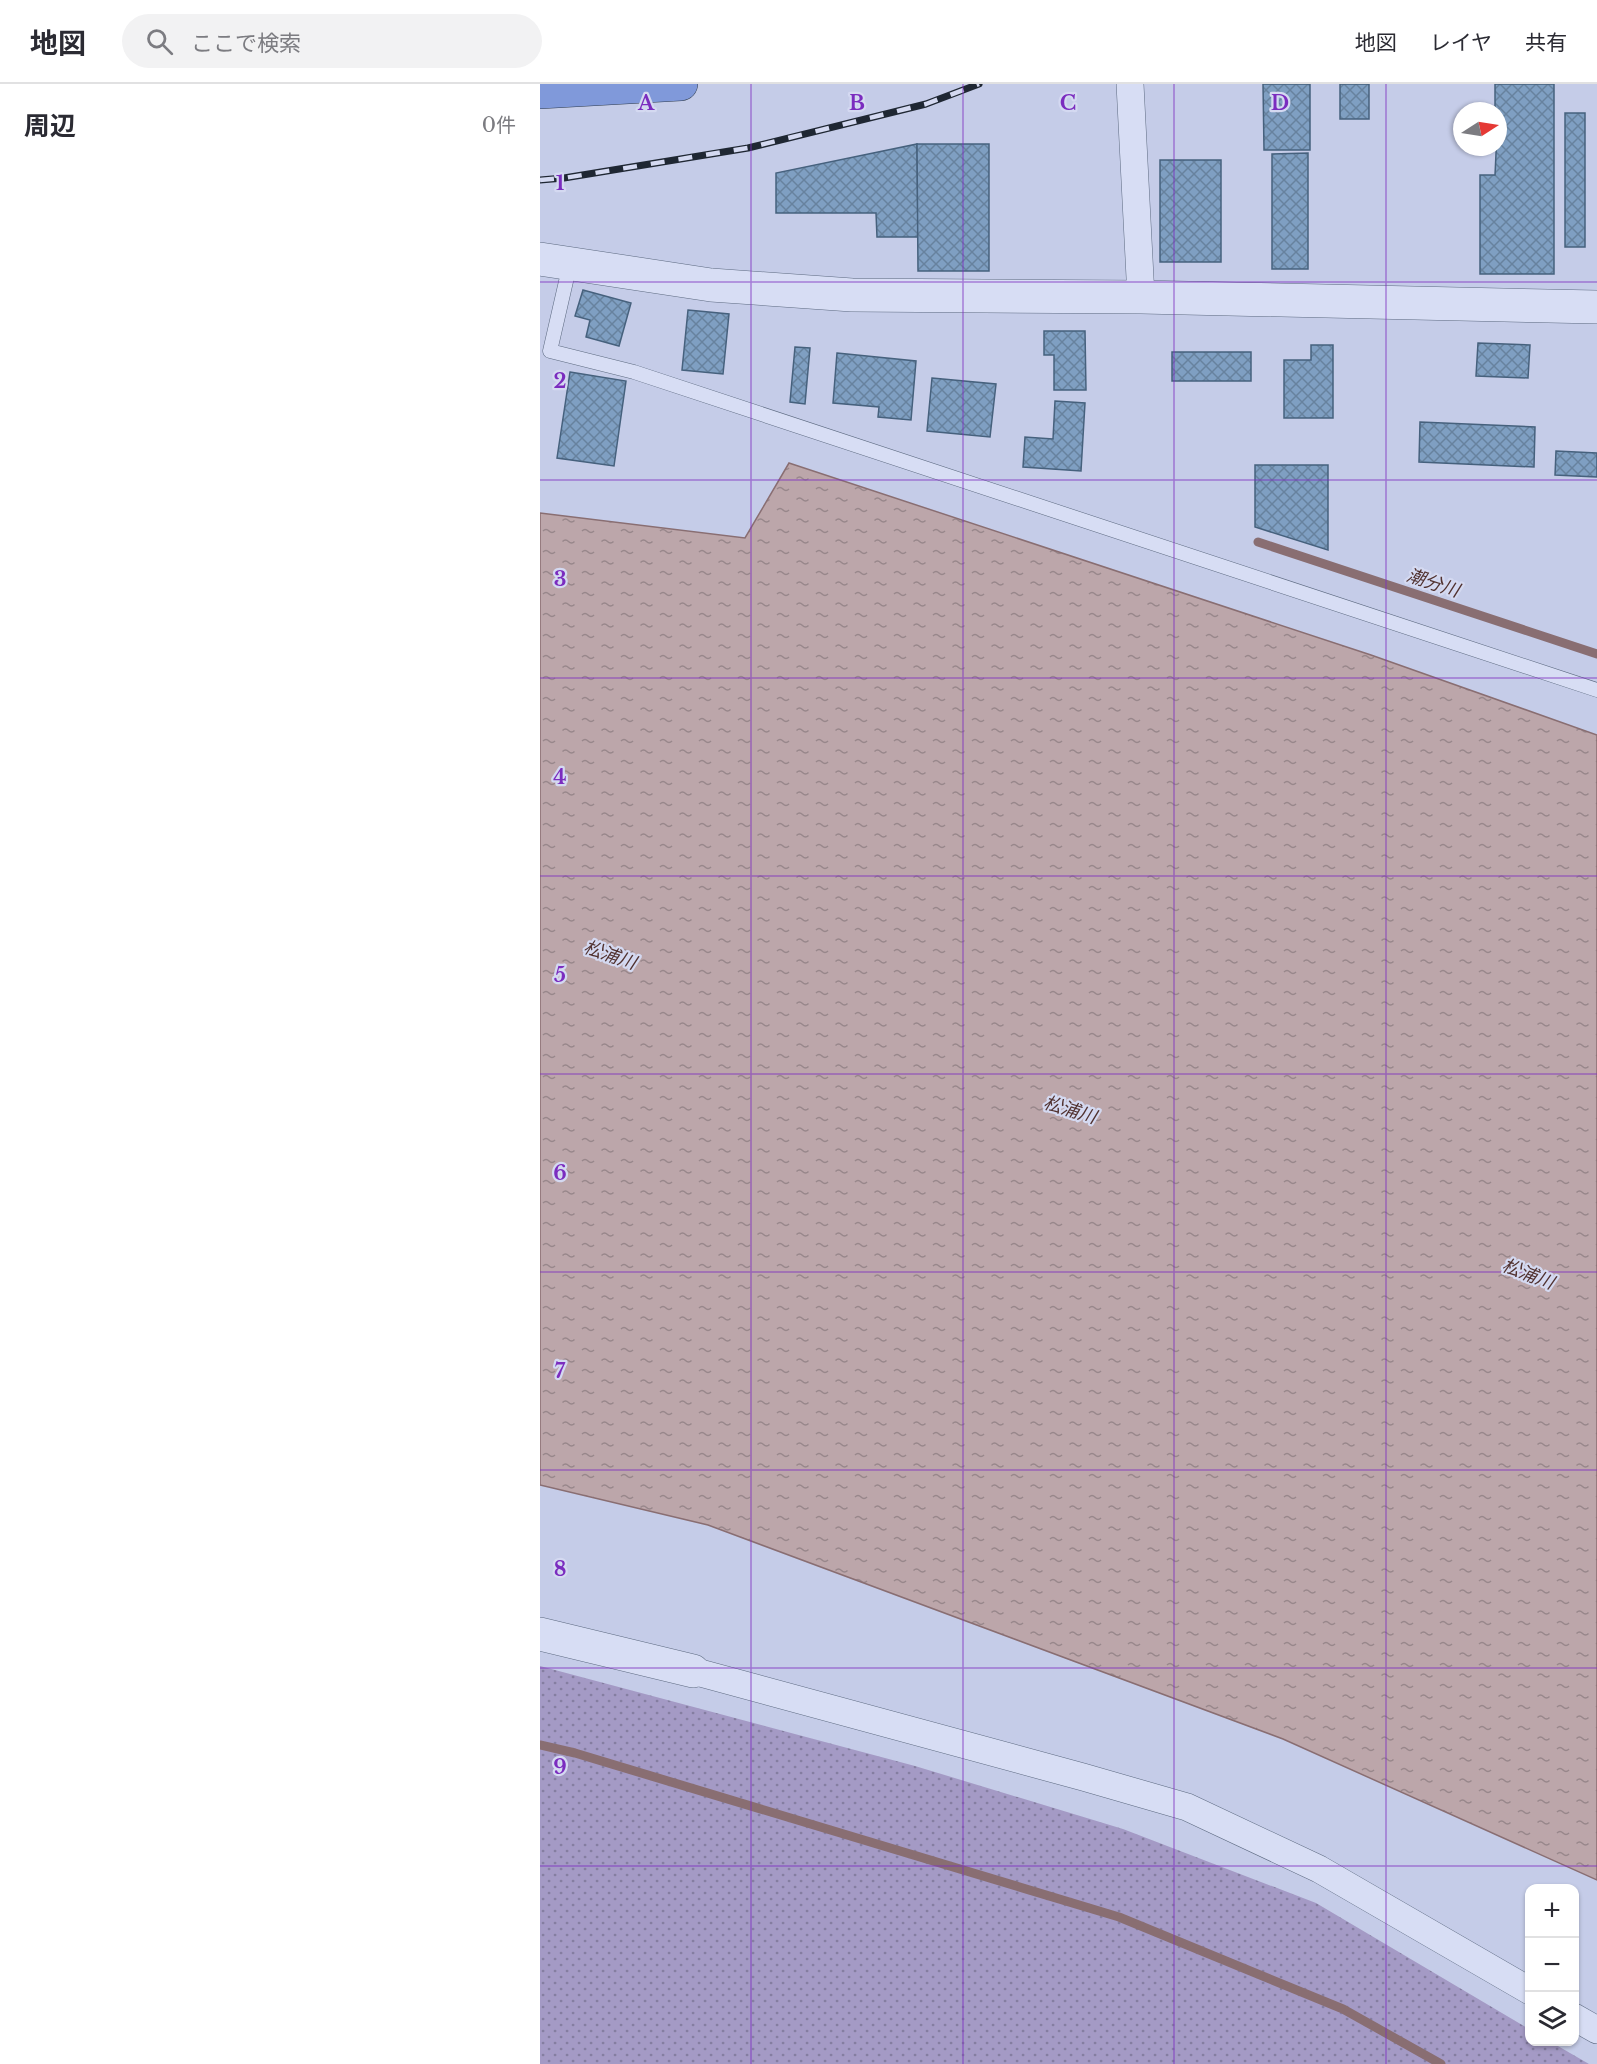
<!DOCTYPE html>
<html lang="ja">
<head>
<meta charset="utf-8">
<style>
	:root { --surface:#fff; --page:#f2f2f3; --text:#2b2b33; --muted:#7c7c81; --line:#e1e1e2 }
	body { margin:0; font-family:"Libre Baskerville","Noto Sans JP",serif; background:var(--page); color:var(--text) }
	.controls { position:absolute; right:18px; bottom:18px; display:grid; overflow:hidden; border-radius:12px; box-shadow:0 2px 4px #0004 }
	.controls button { width:54px; height:54px; display:grid; place-items:center; padding:0; border:0; border-bottom:2px solid var(--line); background:var(--surface); color:var(--text); font:30px sans-serif }
	.compass { position:absolute; left:913px; top:18px; width:54px; height:54px; border-radius:50%; background:var(--surface); box-shadow:0 2px 4px #0004; rotate:78deg }
	.list { margin:0; padding:0; list-style:none }
	h2 { display:flex; justify-content:space-between; align-items:center; height:78px; margin:0; padding:0 24px; font-size:26px }
	h2 small { font-size:20px; font-weight:400; color:var(--muted) }
	.icon { flex:none; width:33px; height:33px; fill:none; stroke:currentColor; stroke-width:2; stroke-linecap:round; stroke-linejoin:round }
	.map { position:relative; flex:none; width:1057px; height:1980px; overflow:hidden }
	header { display:flex; align-items:center; gap:36px; box-sizing:border-box; height:84px; padding:0 30px; background:var(--surface); border-bottom:2px solid var(--line) }
	header strong { font-size:28px }
	nav { display:flex; gap:33px; margin-inline-start:auto; font-size:21px }
	.search { width:420px; height:54px; background:var(--page); display:flex; align-items:center; gap:15px; box-sizing:border-box; padding:0 21px; border-radius:33px; color:var(--muted); font-size:22px }
	main { display:flex }
	aside { flex:1; background:var(--surface) }
	.map>svg:first-child { display:block }
	.park { fill:url(#park-dots) }
	.water { fill:url(#water-ripples); stroke:#896e72; stroke-width:1.5 }
	.lines { fill:none; stroke-linecap:round; stroke-linejoin:round }
	.stream { stroke:#896e72; stroke-width:9 }
	.building { fill:url(#building-cross-hatch); stroke:#46617d; stroke-width:1.5 }
	.service-casing { stroke:#5d6a81; stroke-width:15 }
	.minor-casing { stroke:#5d6a81; stroke-width:28 }
	.tertiary-casing { stroke:#5d6a81; stroke-width:34 }
	.trunk-casing { stroke:#313e50; stroke-width:34 }
	.service { stroke:#d7ddf4; stroke-width:14 }
	.minor { stroke:#d7ddf4; stroke-width:27 }
	.tertiary { stroke:#d7ddf4; stroke-width:33 }
	.trunk { stroke:#8099da; stroke-width:33 }
	.rail-casing { stroke:#1f2733; stroke-width:7 }
	.rail { stroke:#d4d9f1; stroke-width:4.5; stroke-dasharray:14; stroke-linecap:butt }
	.grid { fill:none; stroke:#7b2cbf; stroke-width:1.5; stroke-opacity:0.55 }
	.labels { text-anchor:middle; dominant-baseline:central; stroke-width:4.5; stroke-linejoin:round; paint-order:stroke }
	.water-label { font-size:18px; font-style:italic; fill:#513230; stroke:#d4d9f1 }
	.grid-label { font-size:20px; text-anchor:middle; font-weight:bold; fill:#7b2cbf; stroke:#d4d9f1; stroke-width:4.5; stroke-linejoin:round; paint-order:stroke }
</style>
</head>
<body>
<header>
<strong>地図</strong>
<div class="search"><svg class="icon" aria-label="search" viewBox="0 0 24 24"><circle cx="10" cy="10" r="6"/><path d="M15 15l6 6"/></svg>ここで検索</div>
<nav><a>地図</a><a>レイヤ</a><a>共有</a></nav>
</header>
<main>
<aside>
<h2>周辺<small>0件</small></h2>
<ul class="list">
</ul>
</aside>
<div class="map">
<svg width="1057" height="1980" viewBox="0 0 1057 1980">
	<defs>
		<pattern id="park-dots" width="8" height="8" patternUnits="userSpaceOnUse" patternTransform="scale(1.5)"><rect width="8" height="8" fill="#a49ac5"/><path d="M2 2h.1M6 6h.1" fill="none" stroke="#857ea1" stroke-width="1.8" stroke-linecap="round"/></pattern>
		<pattern id="water-ripples" width="26" height="14" patternUnits="userSpaceOnUse" patternTransform="scale(1.5)"><rect width="26" height="14" fill="#bca6aa"/><path d="M2 4q2-2 4 0t4 0M15 11q2-2 4 0t4 0" fill="none" stroke="#98878b"/></pattern>
		<pattern id="building-cross-hatch" width="8" height="8" patternUnits="userSpaceOnUse" patternTransform="scale(1.5)"><rect width="8" height="8" fill="#7f9fc2"/><path d="M0 0l8 8M0 8l8-8" fill="none" stroke="#67829e"/></pattern>
	</defs>
	<rect width="100%" height="100%" fill="#c5cce8"/>
	<path class="park" d="M 0,1582 L 375,1682 L 583,1745 L 776,1819 L 989,1945 L 990,1958 L 1011,1958 L 1049,1980 L 0,1980 Z"/>
	<path class="water" d="M 249,379 L 831,571 L 1057,651 L 1057,1796 L 743,1655 L 168,1441 L 0,1401 L 0,429 L 205,454 Z"/>
	<g class="lines">
		<g class="stream">
			<path d="M 718,458 L 1057,570"/>
			<path d="M 0,1661 L 35,1669 L 579,1833 L 803,1925 L 901,1980"/>
		</g>
	</g>
	<g class="building">
		<path d="M 723,0 L 770,0 L 770,66 L 724,66 Z"/>
		<rect x="800" y="0" width="29" height="35"/>
		<path d="M 955,0 L 1014,0 L 1014,190 L 940,190 L 940,91 L 955,91 L 958,27 L 955,27 Z"/>
		<rect x="1025" y="29" width="20" height="134"/>
		<path d="M 377,60 L 378,153 L 337,153 L 336,129 L 236,129 L 236,89 Z"/>
		<path d="M 377,60 L 449,60 L 449,187 L 378,187 Z"/>
		<path d="M 768,69 L 768,185 L 732,185 L 732,70 Z"/>
		<rect x="620" y="76" width="61" height="102"/>
		<path d="M 43,206 L 91,219 L 79,262 L 46,253 L 50,236 L 35,232 Z"/>
		<path d="M 148,226 L 189,230 L 183,290 L 142,286 Z"/>
		<path d="M 504,247 L 545,247 L 546,306 L 514,306 L 514,271 L 504,271 Z"/>
		<path d="M 938,259 L 990,261 L 988,294 L 936,292 Z"/>
		<path d="M 771,261 L 793,261 L 793,334 L 744,334 L 744,276 L 771,276 Z"/>
		<path d="M 255,263 L 270,264 L 265,320 L 250,318 Z"/>
		<rect x="632" y="268" width="79" height="29"/>
		<path d="M 297,269 L 376,277 L 371,336 L 338,333 L 339,323 L 293,319 Z"/>
		<path d="M 30,288 L 86,297 L 74,382 L 17,374 Z"/>
		<path d="M 392,294 L 456,300 L 450,353 L 387,347 Z"/>
		<path d="M 515,317 L 545,319 L 541,387 L 483,383 L 485,353 L 513,355 Z"/>
		<path d="M 880,338 L 995,343 L 994,383 L 879,378 Z"/>
		<path d="M 1016,367 L 1057,369 L 1057,393 L 1015,391 Z"/>
		<path d="M 715,381 L 788,381 L 788,466 L 715,443 Z"/>
	</g>
	<g class="lines">
		<defs>
			<path id="service" d="M 30,180 L 10,267 L 94,288 L 1057,606"/>
			<g id="minor">
				<path d="M 590,0 L 601,213"/>
				<path d="M 153,1587 L 543,1693 L 647,1723 L 779,1785 L 990,1907"/>
				<path d="M 1034,1933 L 1057,1946"/>
			</g>
			<g id="tertiary">
				<path d="M 0,175 L 171,201 L 312,211 L 601,213 L 1057,223"/>
				<path d="M 0,1550 L 153,1587"/>
			</g>
			<path id="trunk" d="M 0,8 L 141,0"/>
		</defs>
		<use href="#service" class="service-casing"/>
		<use href="#minor" class="minor-casing"/>
		<use href="#tertiary" class="tertiary-casing"/>
		<use href="#trunk" class="trunk-casing"/>
		<use href="#service" class="service"/>
		<use href="#minor" class="minor"/>
		<use href="#tertiary" class="tertiary"/>
		<use href="#trunk" class="trunk"/>
		<defs>
			<path id="rail" d="M 0,96 L 24,94 L 208,64 L 386,20 L 439,0"/>
		</defs>
		<use href="#rail" class="rail-casing"/>
		<use href="#rail" class="rail"/>
	</g>
	<path class="grid" d="M 211,0 L 211,1980M 423,0 L 423,1980M 634,0 L 634,1980M 846,0 L 846,1980M 0,198 L 1057,198M 0,396 L 1057,396M 0,594 L 1057,594M 0,792 L 1057,792M 0,990 L 1057,990M 0,1188 L 1057,1188M 0,1386 L 1057,1386M 0,1584 L 1057,1584M 0,1782 L 1057,1782"/>
	<g class="labels">
		<g class="water-label">
			<text transform="translate(893 499) rotate(18)">潮分川</text>
			<text transform="translate(70 871) rotate(19)">松浦川</text>
			<text transform="translate(530 1026) rotate(17)">松浦川</text>
			<text transform="translate(988 1190) rotate(21)">松浦川</text>
		</g>
	</g>
	<g class="grid-label">
		<text x="106" y="26">A</text>
		<text x="317" y="26">B</text>
		<text x="528" y="26">C</text>
		<text x="740" y="26">D</text>
		<text x="20" y="106">1</text>
		<text x="20" y="304">2</text>
		<text x="20" y="502">3</text>
		<text x="20" y="700">4</text>
		<text x="20" y="898">5</text>
		<text x="20" y="1096">6</text>
		<text x="20" y="1294">7</text>
		<text x="20" y="1492">8</text>
		<text x="20" y="1690">9</text>
	</g>
</svg>
<div class="controls">
<button>+</button>
<button>−</button>
<button><svg class="icon" aria-label="layers" viewBox="0 0 24 24"><path d="M12 4l9 5-9 5-9-5zM3 14l9 5 9-5"/></svg></button>
</div>
<svg class="compass" viewBox="-18 -18 36 36"><path d="M0-13l5 13h-10z" fill="#e53935"/><path d="M0 13l5-13h-10z" fill="#7c7c81"/></svg>
</div>
</main>
</body>
</html>
